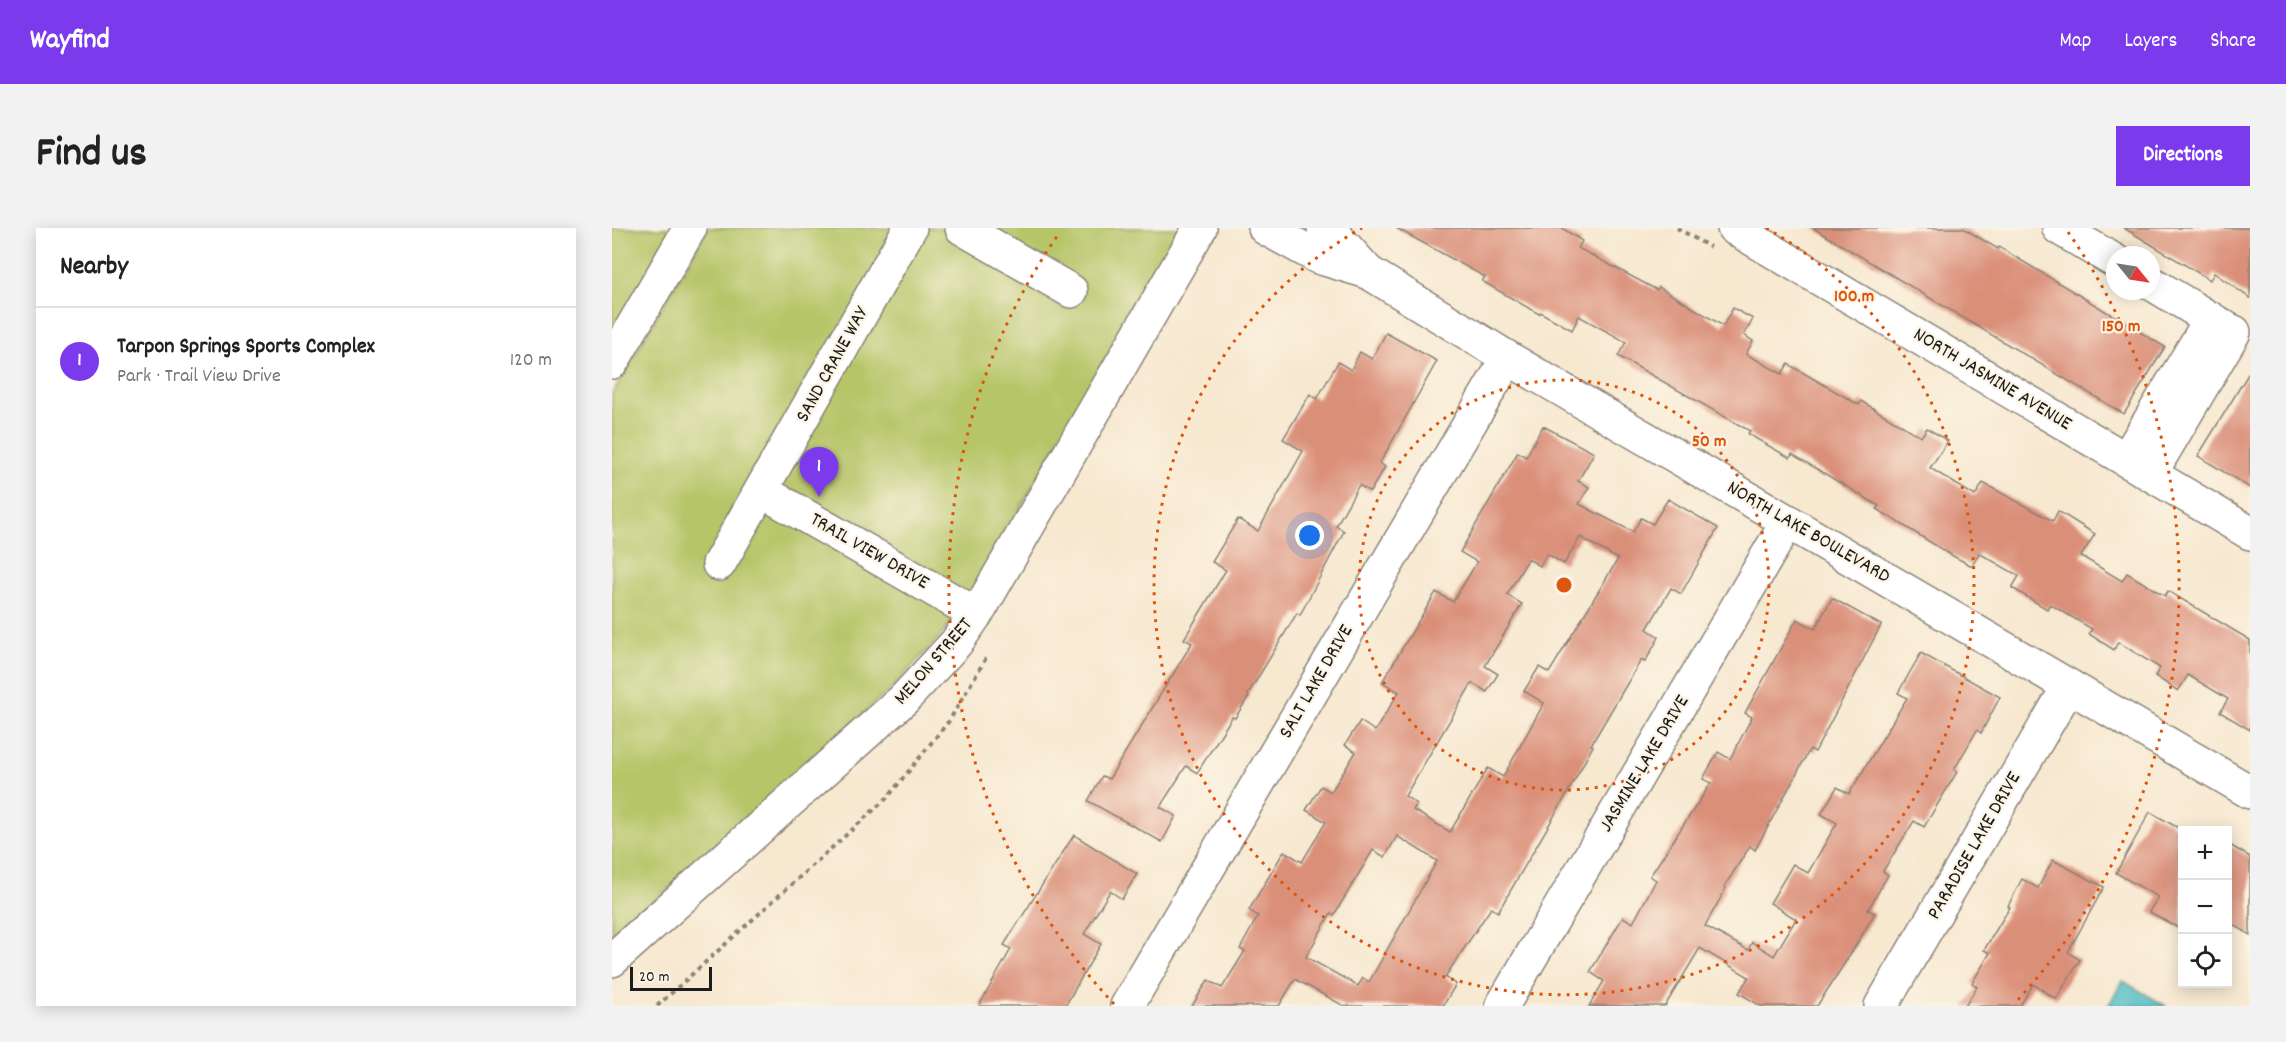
<!DOCTYPE html>
<html lang="en">
<head>
<meta charset="utf-8">
<style>
	:root { --surface:#fff; --page:#f2f2f2; --text:#222; --muted:#767676; --line:#e0e0e0; --accent:#7c3aed }
	body { margin:0; font-family:Dekko,sans-serif; background:var(--page); color:var(--text) }
	.controls { position:absolute; right:18px; bottom:18px; display:grid; overflow:hidden; border-radius:0px; box-shadow:0 3px 15px #0003 }
	.controls button { width:54px; height:54px; display:grid; place-items:center; padding:0; border:0; border-bottom:2px solid var(--line); background:var(--surface); color:var(--text); font:30px sans-serif }
	.compass { position:absolute; left:1494px; top:18px; width:54px; height:54px; border-radius:50%; background:var(--surface); box-shadow:0 3px 15px #0003; rotate:120deg }
	.scale { position:absolute; left:18px; bottom:15px; width:82px; box-sizing:border-box; padding-left:6px; border:3px solid #1c1c1c; border-top:0; font-size:16px; line-height:21px; white-space:nowrap; color:#1c1c1c; -webkit-text-stroke:4px #fcf5e5; paint-order:stroke }
	.you { position:absolute; left:698px; top:308px; width:21px; height:21px; margin:-15px; border:4px solid #fff; border-radius:50%; background:#1a73e8; box-shadow:0 0 0 9px #1a73e833 }
	.badge { display:grid; place-items:center; width:39px; height:39px; border-radius:50%; background:var(--accent); color:#fff; font-size:20px; font-weight:700 }
	.pin { position:absolute; translate:-50% -50px; filter:drop-shadow(0 2px 3px #0008) }
	.pin::after { content:''; position:absolute; top:32px; width:21px; height:18px; background:inherit; clip-path:polygon(0 0,100% 0,50% 100%) }
	.list { margin:0; padding:0; list-style:none }
	h2 { display:flex; justify-content:space-between; align-items:center; height:78px; margin:0; padding:0 24px; font-size:26px }
	h2 small { font-size:20px; font-weight:400; color:var(--muted) }
	.list li { display:grid; grid-template-columns:39px 1fr auto; gap:18px; align-items:center; box-sizing:border-box; height:108px; padding:0 24px; border-top:2px solid var(--line) }
	.list b { display:block; font-size:22px; white-space:nowrap }
	.list p { margin:0; font-size:20px; white-space:nowrap; color:var(--muted) }
	.list em { font-size:20px; font-style:normal; color:var(--muted) }
	.icon { flex:none; width:33px; height:33px; fill:none; stroke:currentColor; stroke-width:2; stroke-linecap:round; stroke-linejoin:round }
	.map { position:relative; flex:none; width:1638px; height:778px; overflow:hidden; border-radius:0px }
	header { display:flex; align-items:center; gap:36px; box-sizing:border-box; height:84px; padding:0 30px; background:var(--accent); color:#fff }
	header strong { font-size:28px }
	nav { display:flex; gap:33px; margin-inline-start:auto; font-size:21px }
	.intro { display:flex; align-items:center; justify-content:space-between; box-sizing:border-box; height:144px; padding:0 36px }
	h1 { margin:0; font-size:42px }
	.button { padding:15px 27px; border-radius:0px; background:var(--accent); color:#fff; font-size:21px; font-weight:700 }
	main { display:flex; gap:36px; padding:0 36px }
	aside { flex:1; background:var(--surface); border-radius:0px; box-shadow:0 3px 15px #0003 }
	.map>svg:first-child { display:block }
	.green { fill:#b6c568; stroke:#697042; stroke-width:1.5 }
	.water { fill:#4cbbc2; stroke:#346c6f; stroke-width:1.5 }
	.building { fill:#da8f79; fill-rule:evenodd }
	.lines { fill:none; stroke-linecap:round; stroke-linejoin:round }
	.minor-casing { stroke:#8a8276; stroke-width:36 }
	.path { stroke:#8a8276; stroke-width:4; stroke-dasharray:4.5 4.5; stroke-linecap:butt }
	.minor { stroke:#fff; stroke-width:33 }
	.ring { fill:none; stroke:#de560d; stroke-width:3; stroke-dasharray:3 6 }
	.labels { text-anchor:middle; dominant-baseline:central; stroke-width:4.5; stroke-linejoin:round; paint-order:stroke }
	.street-label { font-size:20px; fill:#1c1c1c; stroke:#fcf5e5 }
	.centre { fill:#de560d; stroke:#fcf5e5; stroke-width:3 }
	.ring-label { font-size:18px; text-anchor:middle; font-weight:bold; fill:#de560d; stroke:#fcf5e5; stroke-width:4.5; stroke-linejoin:round; paint-order:stroke }
</style>
</head>
<body>
<header>
<strong>Wayfind</strong>
<nav><a>Map</a><a>Layers</a><a>Share</a></nav>
</header>
<div class="intro"><h1>Find us</h1><a class="button">Directions</a></div>
<main>
<aside>
<h2>Nearby<small></small></h2>
<ul class="list">
<li><span class="badge">1</span><div><b>Tarpon Springs Sports Complex</b><p>Park · Trail View Drive</p></div><em>120 m</em></li>
</ul>
</aside>
<div class="map">
<svg width="1638" height="778" viewBox="0 0 1638 778">
	<rect width="100%" height="100%" fill="#fcf5e5"/>
	<filter id="ink" filterUnits="userSpaceOnUse"><feTurbulence type="fractalNoise" baseFrequency=".0167" numOctaves="2"/><feDisplacementMap in="SourceGraphic" scale="12" xChannelSelector="R" yChannelSelector="G"/><feConvolveMatrix kernelMatrix="1 2 1 2 8 2 1 2 1" color-interpolation-filters="sRGB"/></filter>
	<filter id="wash" filterUnits="userSpaceOnUse"><feTurbulence type="fractalNoise" baseFrequency=".008" numOctaves="4" result="noise"/><feDisplacementMap in="SourceGraphic" scale="24" xChannelSelector="R" yChannelSelector="G"/><feGaussianBlur stdDeviation="1.35" result="paint"/><feColorMatrix in="noise" values="0 0 0 0 0 0 0 0 0 0 0 0 0 0 0 0 0 1.4 0 .05"/><feComposite in="paint" operator="in"/></filter>
	<g filter="url(#wash)">
		<rect width="100%" height="100%" fill="#f7e8d0"/>
		<g class="green">
			<path d="M 0,0 L 70,0 L 0,118 Z"/>
			<path d="M 96,0 L 570,0 L 356,371 L 332,404 L 280,460 L 0,711 L 0,166 Z"/>
		</g>
		<path class="water" d="M 1511,753 L 1554,778 L 1496,778 Z"/>
		<g id="blocks">
			<g class="building">
				<path d="M 784,0 L 950,0 L 970,13 L 966,20 L 1045,62 L 1047,59 L 1111,98 L 1121,80 L 1141,91 L 1132,107 L 1141,113 L 1134,126 L 1170,146 L 1176,136 L 1247,177 L 1249,173 L 1309,209 L 1315,200 L 1336,213 L 1318,240 L 1363,268 L 1371,255 L 1441,293 L 1446,283 L 1483,306 L 1469,328 L 1510,353 L 1515,345 L 1553,368 L 1556,363 L 1638,412 L 1638,502 L 1608,484 L 1616,471 L 1576,447 L 1566,463 L 1543,448 L 1548,440 L 1506,414 L 1502,422 L 1477,406 L 1480,401 L 1438,376 L 1435,381 L 1400,360 L 1407,348 L 1367,325 L 1360,338 L 1339,327 L 1265,281 L 1267,278 L 1180,226 L 1178,230 L 1136,206 L 1138,203 L 1006,128 L 1014,114 L 967,88 L 960,102 L 928,84 L 927,86 L 870,53 L 873,49 Z"/>
				<path d="M 1201,0 L 1351,0 L 1386,21 L 1387,19 L 1553,119 L 1512,186 Z"/>
				<path d="M 1512,0 L 1638,0 L 1638,70 L 1602,45 L 1598,52 Z"/>
				<path d="M 774,105 L 825,133 L 768,235 L 773,239 L 758,264 L 747,257 L 724,298 L 732,303 L 688,387 L 685,385 L 636,466 L 637,468 L 623,490 L 620,489 L 585,545 L 574,538 L 548,579 L 564,588 L 550,614 L 476,573 L 490,548 L 497,551 L 580,415 L 572,411 L 614,342 L 600,334 L 626,291 L 646,303 L 691,223 L 671,211 L 698,166 L 705,171 L 726,134 L 739,142 L 748,124 L 760,131 Z"/>
				<path d="M 1638,143 L 1638,260 L 1586,228 Z"/>
				<path d="M 931,198 L 982,225 L 966,253 L 977,259 L 967,276 L 1021,304 L 1029,290 L 1041,296 L 1056,271 L 1106,300 L 1069,366 L 1059,360 L 1035,401 L 1047,409 L 1033,434 L 1029,432 L 979,517 L 981,518 L 955,566 L 886,684 L 879,680 L 833,749 L 844,756 L 831,778 L 732,778 L 683,751 L 667,778 L 580,778 L 596,752 L 610,760 L 633,723 L 628,721 L 646,688 L 637,682 L 672,623 L 690,634 L 714,594 L 694,582 L 709,558 L 719,564 L 744,524 L 733,517 L 748,493 L 763,503 L 787,464 L 770,454 L 824,364 L 841,374 L 865,334 L 848,324 L 906,224 L 914,229 ZM 968,309 L 1006,331 L 937,445 L 927,439 L 912,463 L 932,475 L 891,549 L 876,540 L 838,604 L 801,582 L 805,576 L 793,568 L 860,455 L 875,464 L 886,446 L 873,438 L 910,376 L 895,367 L 916,331 L 928,338 L 935,326 L 952,336 ZM 785,608 L 825,633 L 757,754 L 751,750 L 746,758 L 694,729 L 719,685 L 722,687 L 761,622 L 773,629 Z"/>
				<path d="M 1220,370 L 1269,397 L 1203,524 L 1198,521 L 1143,622 L 1138,618 L 1112,659 L 1114,660 L 1093,698 L 1136,722 L 1140,714 L 1162,728 L 1184,691 L 1158,675 L 1181,636 L 1196,645 L 1225,595 L 1209,586 L 1225,559 L 1237,566 L 1295,470 L 1286,465 L 1309,425 L 1388,469 L 1369,505 L 1365,502 L 1342,542 L 1345,544 L 1312,599 L 1302,593 L 1271,643 L 1276,647 L 1256,682 L 1263,685 L 1241,722 L 1205,778 L 1149,778 L 1127,765 L 1137,749 L 1088,720 L 1053,778 L 977,778 L 992,753 L 978,744 L 1011,689 L 1021,695 L 1044,652 L 1038,648 L 1099,555 L 1091,551 L 1106,524 L 1118,531 L 1140,489 L 1133,485 L 1185,391 L 1203,401 Z"/>
				<path d="M 1538,584 L 1570,602 L 1570,702 L 1537,684 L 1546,669 L 1504,645 Z"/>
				<path d="M 462,607 L 525,646 L 510,671 L 498,663 L 472,706 L 489,716 L 453,778 L 367,778 L 399,721 L 392,717 Z"/>
				<path d="M 1616,616 L 1638,629 L 1638,707 L 1616,693 Z"/>
				<path d="M 1441,632 L 1492,659 L 1456,724 L 1468,732 L 1444,771 L 1421,756 L 1408,778 L 1353,778 L 1365,759 L 1360,755 L 1378,725 L 1372,722 L 1398,679 L 1396,678 L 1410,651 L 1426,660 Z"/>
			</g>
		</g>
	</g>
	<g filter="url(#ink)">
		<use href="#blocks" fill-opacity="0" stroke="#8a8276" stroke-width="1.5"/>
		<g class="lines">
			<defs>
				<g id="minor">
					<path d="M 350,0 L 459,63"/>
					<path d="M 653,0 L 706,29 L 756,44 L 896,130 L 1638,564"/>
					<path d="M 712,0 L 721,5 L 756,44"/>
					<path d="M 1122,0 L 1638,305"/>
					<path d="M 1447,0 L 1503,33"/>
					<path d="M 1539,55 L 1617,102"/>
					<path d="M 0,134 L 78,0"/>
					<path d="M 1514,232 L 1599,91"/>
					<path d="M 1538,246 L 1622,104"/>
					<path d="M 150,263 L 364,386"/>
					<path d="M 107,336 L 298,0"/>
					<path d="M 0,732 L 292,471 L 344,415 L 369,379 L 588,0"/>
					<path d="M 515,778 L 896,130"/>
					<path d="M 890,778 L 1176,293"/>
					<path d="M 1269,778 L 1457,458"/>
				</g>
			</defs>
			<use href="#minor" class="minor-casing"/>
			<g class="path">
				<path d="M 1065,0 L 1098,19"/>
				<path d="M 45,778 L 275,570 L 337,493 L 374,430"/>
			</g>
			<use href="#minor" class="minor"/>
		</g>
	</g>
	<g class="ring">
		<circle cx="952" cy="357" r="205"/>
		<path d="M1154 0A410 410 0 1 1 750 0"/>
		<path d="M502 776A615 615 0 0 1 448 4M1456 4A615 615 0 0 1 1402 776"/>
	</g>
	<g class="labels">
		<g class="street-label">
			<text transform="translate(221 137) rotate(-61)">SAND CRANE WAY</text>
			<text transform="translate(1380 152) rotate(31)">NORTH JASMINE AVENUE</text>
			<text transform="translate(1196 305) rotate(30)">NORTH LAKE BOULEVARD</text>
			<text transform="translate(257 324) rotate(30)">TRAIL VIEW DRIVE</text>
			<text transform="translate(322 434) rotate(-49)">MELON STREET</text>
			<text transform="translate(705 454) rotate(-60)">SALT LAKE DRIVE</text>
			<text transform="translate(1033 536) rotate(-59)">JASMINE LAKE DRIVE</text>
			<text transform="translate(1363 618) rotate(-60)">PARADISE LAKE DRIVE</text>
		</g>
	</g>
	<circle cx="952" cy="357" r="9" class="centre"/>
	<g class="ring-label">
		<text x="1242" y="73">100 m</text>
		<text x="1509" y="103">150 m</text>
		<text x="1097" y="218">50 m</text>
	</g>
</svg>
<div class="controls">
<button>+</button>
<button>−</button>
<button><svg class="icon" aria-label="locate" viewBox="0 0 24 24"><circle cx="12" cy="12" r="6"/><path d="M12 2v4M12 18v4M2 12h4M18 12h4"/></svg></button>
</div>
<svg class="compass" viewBox="-18 -18 36 36"><path d="M0-13l5 13h-10z" fill="#e53935"/><path d="M0 13l5-13h-10z" fill="#767676"/></svg>
<div class="scale">20 m</div>
<div class="you"></div>
<div class="pin badge" style="left:207px;top:269px">1</div>
</div>
</main>
</body>
</html>
